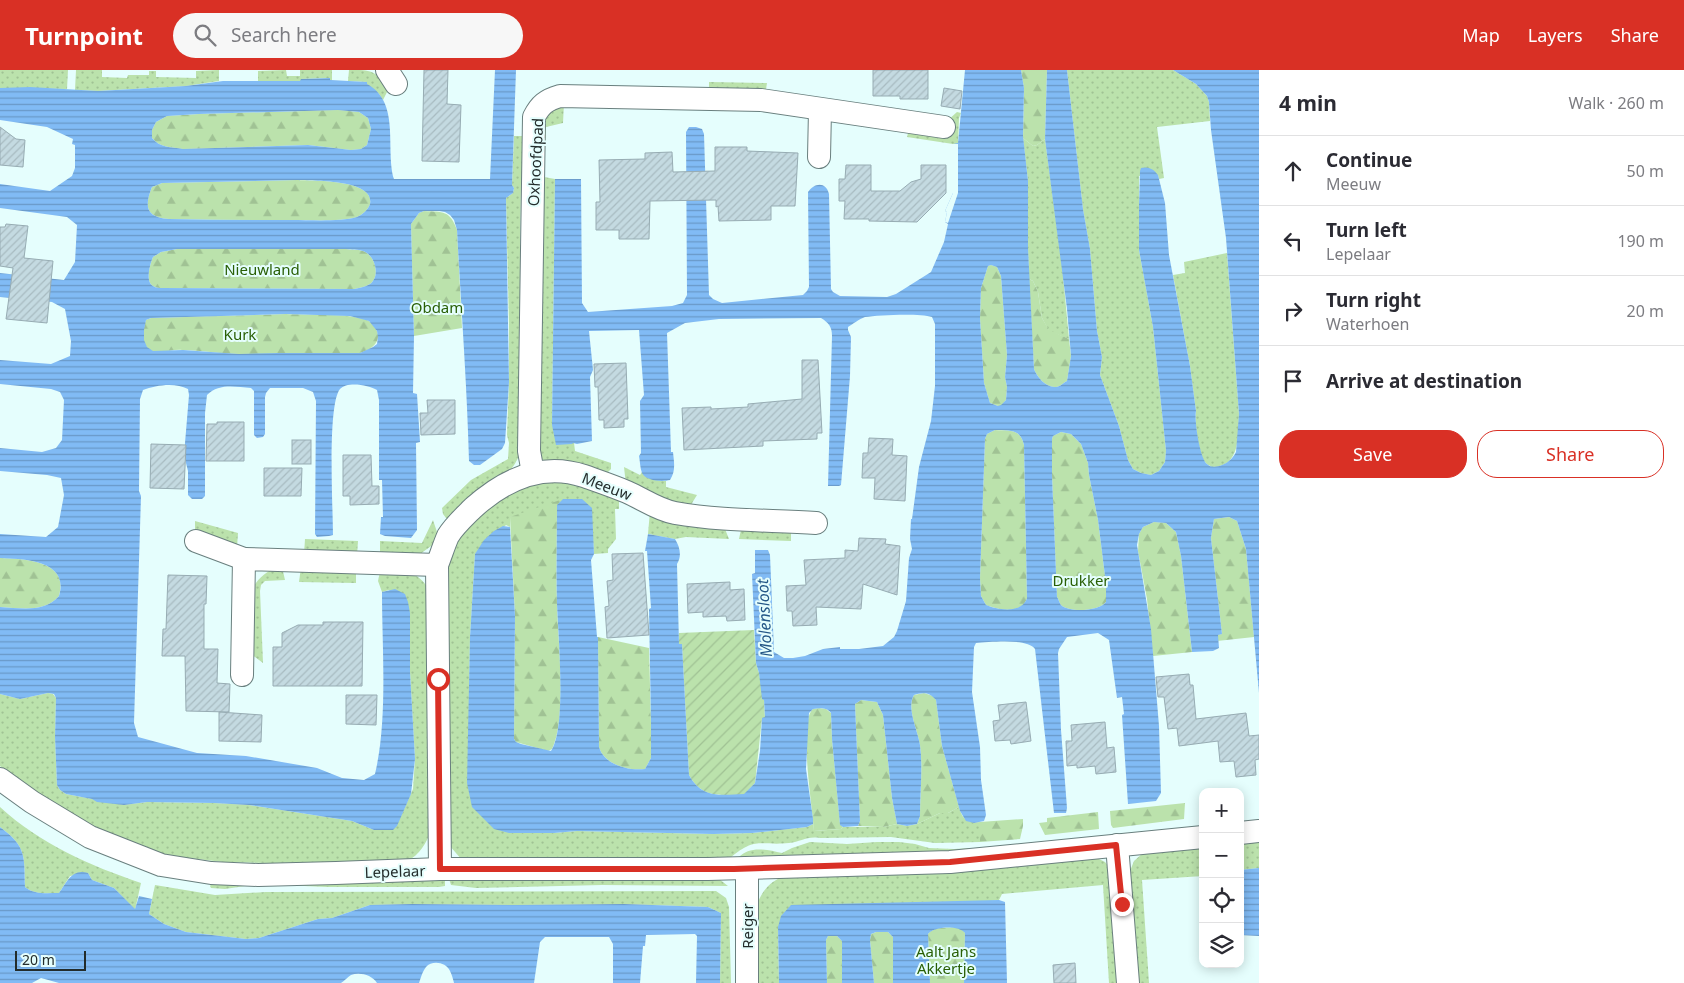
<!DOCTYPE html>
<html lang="en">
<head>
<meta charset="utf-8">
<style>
	:root { --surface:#fff; --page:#f7f7f7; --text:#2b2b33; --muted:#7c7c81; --line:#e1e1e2; --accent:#d93025 }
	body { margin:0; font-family:"Noto Sans",sans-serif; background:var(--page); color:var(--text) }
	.controls { position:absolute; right:15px; bottom:15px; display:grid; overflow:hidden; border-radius:10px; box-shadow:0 2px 12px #0003 }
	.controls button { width:45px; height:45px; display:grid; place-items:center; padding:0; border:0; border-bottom:1px solid var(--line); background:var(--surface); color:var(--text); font:25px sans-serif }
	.scale { position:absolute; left:15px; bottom:12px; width:71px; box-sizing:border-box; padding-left:5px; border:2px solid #232c2b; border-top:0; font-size:14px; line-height:18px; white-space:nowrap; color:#232c2b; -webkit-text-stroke:4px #e5fefd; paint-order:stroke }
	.stop { position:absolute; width:15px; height:15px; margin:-11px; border:4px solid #d93025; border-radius:50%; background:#fff }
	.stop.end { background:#d93025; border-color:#fff; box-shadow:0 1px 5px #0008 }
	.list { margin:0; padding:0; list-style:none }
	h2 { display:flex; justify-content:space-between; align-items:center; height:65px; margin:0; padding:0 20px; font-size:21px }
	h2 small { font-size:16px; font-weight:400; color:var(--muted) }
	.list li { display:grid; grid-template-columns:32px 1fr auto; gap:15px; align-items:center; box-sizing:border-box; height:70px; padding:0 20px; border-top:1px solid var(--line) }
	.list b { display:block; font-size:19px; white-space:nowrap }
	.list p { margin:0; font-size:16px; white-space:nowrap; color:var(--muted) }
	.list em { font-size:16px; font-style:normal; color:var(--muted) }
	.actions { display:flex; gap:10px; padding:15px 20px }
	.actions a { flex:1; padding:11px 0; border:1px solid var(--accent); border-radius:20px; text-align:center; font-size:18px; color:var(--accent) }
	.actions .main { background:var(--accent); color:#fff }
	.icon { flex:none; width:28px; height:28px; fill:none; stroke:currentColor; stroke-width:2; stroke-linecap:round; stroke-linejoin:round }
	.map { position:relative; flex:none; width:1259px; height:913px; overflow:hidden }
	header { display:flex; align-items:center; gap:30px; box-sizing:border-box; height:70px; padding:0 25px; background:var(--accent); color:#fff }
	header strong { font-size:24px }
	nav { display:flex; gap:28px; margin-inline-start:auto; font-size:18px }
	.search { width:350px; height:45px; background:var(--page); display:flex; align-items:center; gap:12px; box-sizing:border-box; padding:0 18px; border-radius:28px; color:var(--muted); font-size:19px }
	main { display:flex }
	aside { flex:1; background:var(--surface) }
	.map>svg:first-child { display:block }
	.grass { fill:url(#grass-dots) }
	.forest { fill:url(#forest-firs) }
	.garden { fill:url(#garden-furrows) }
	.water { fill:url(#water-rules); fill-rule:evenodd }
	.pier { fill:#e5fefd }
	.building { fill:url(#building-hatch); stroke:#97acb3 }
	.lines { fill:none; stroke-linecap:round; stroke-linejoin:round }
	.street-casing { stroke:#697f7e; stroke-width:24 }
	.street { stroke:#fff; stroke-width:22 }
	.route { stroke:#d93025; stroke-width:6 }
	.labels { text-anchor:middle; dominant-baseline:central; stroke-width:4; stroke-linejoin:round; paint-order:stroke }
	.street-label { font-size:15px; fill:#232c2b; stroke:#e5fefd }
	.park-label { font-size:15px; fill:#295f05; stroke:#e5fefd }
	.water-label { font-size:16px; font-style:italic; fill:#245787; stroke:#e5fefd }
</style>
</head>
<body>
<header>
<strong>Turnpoint</strong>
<div class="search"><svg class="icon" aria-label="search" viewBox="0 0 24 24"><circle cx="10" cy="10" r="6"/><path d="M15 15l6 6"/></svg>Search here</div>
<nav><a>Map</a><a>Layers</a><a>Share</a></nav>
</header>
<main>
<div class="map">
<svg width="1259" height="913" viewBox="0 0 1259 913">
	<defs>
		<pattern id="grass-dots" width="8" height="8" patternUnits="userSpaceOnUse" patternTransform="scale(1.25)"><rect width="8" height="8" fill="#bbe2ac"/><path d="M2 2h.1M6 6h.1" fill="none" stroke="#a0c294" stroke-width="1.8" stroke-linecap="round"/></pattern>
		<pattern id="forest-firs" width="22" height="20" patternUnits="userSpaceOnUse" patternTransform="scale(1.25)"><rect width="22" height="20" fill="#bbe2ac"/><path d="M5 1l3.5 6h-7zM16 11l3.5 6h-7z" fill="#a0c294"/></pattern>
		<pattern id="garden-furrows" width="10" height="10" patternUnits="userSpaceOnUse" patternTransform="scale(1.25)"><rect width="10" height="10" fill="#bbe2ac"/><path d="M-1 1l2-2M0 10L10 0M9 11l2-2" fill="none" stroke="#a0c294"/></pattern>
		<pattern id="water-rules" width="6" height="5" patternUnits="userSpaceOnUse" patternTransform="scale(1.25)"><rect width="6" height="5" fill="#81bbf5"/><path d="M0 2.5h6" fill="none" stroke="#6998c7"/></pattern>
		<pattern id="building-hatch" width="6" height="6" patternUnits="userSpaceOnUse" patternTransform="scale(1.25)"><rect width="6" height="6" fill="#c4dae1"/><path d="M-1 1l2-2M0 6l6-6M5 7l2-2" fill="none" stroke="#a8bbc1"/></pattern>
	</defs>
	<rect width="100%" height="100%" fill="#e5fefd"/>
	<g class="grass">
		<path d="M 0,0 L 68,0 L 67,19 L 0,18 Z"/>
		<path d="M 76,0 L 102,0 L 102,7 L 127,8 L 128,5 L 149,5 L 149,1 L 156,1 L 156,7 L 196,8 L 196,1 L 219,0 L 219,11 L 186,16 L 98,21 L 75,20 Z"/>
		<path d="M 286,0 L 287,6 L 300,6 L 300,0 L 332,0 L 332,10 L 330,10 L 330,8 L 301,9 L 301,11 L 258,12 L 258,1 Z"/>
		<path d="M 349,0 C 372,0 374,0 389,18 L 383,30 L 379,24 L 366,14 L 367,12 L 348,11 Z"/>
		<path d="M 1067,0 L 1173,0 L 1196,14 L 1207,26 L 1209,32 L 1210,51 L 1157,57 L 1164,108 L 1159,109 L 1158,105 L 1139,106 L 1139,180 L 1153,257 L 1166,381 L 1165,392 L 1159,401 L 1151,405 L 1141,403 L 1133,399 L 1128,390 L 1119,356 L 1100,305 L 1102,287 L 1097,261 L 1090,179 L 1083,139 Z"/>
		<path d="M 709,12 L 767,13 L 766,19 L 709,20 Z"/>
		<path d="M 564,33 L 563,53 L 546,57 L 544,107 L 555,109 L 552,355 L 574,373 L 575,381 L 611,393 L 611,399 L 605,405 L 548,393 L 542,389 L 539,383 L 541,62 L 547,43 Z"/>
		<path d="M 957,42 L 961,43 L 959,48 L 958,74 L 953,74 L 907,67 L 908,63 L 947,51 Z"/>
		<path d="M 514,66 L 524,66 L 523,112 L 521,112 L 520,175 L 523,175 L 519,385 C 512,408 472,434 453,449 L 446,448 L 443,444 L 442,438 L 471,410 L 508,389 L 509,373 L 507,365 L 509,312 L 509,255 L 506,128 L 513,123 L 514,118 L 512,115 Z"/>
		<path d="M 1023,68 L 1033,76 L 1037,75 L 1045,69 L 1062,195 L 1069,269 L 1049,261 L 1042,248 L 1038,222 L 1033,211 L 1029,209 L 1028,178 L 1028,111 Z"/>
		<path d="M 1227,183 L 1239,344 C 1238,365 1241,397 1212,397 C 1209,395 1207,395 1205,392 C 1199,385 1194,351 1196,341 L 1190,296 L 1173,205 L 1185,203 L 1184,192 Z"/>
		<path d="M 624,397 L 640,405 L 642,402 C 647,410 657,410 666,411 L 666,417 L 697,425 L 689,438 L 626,415 Z"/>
		<path d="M 566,408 L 619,427 L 619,439 L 615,439 L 616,469 L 608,479 L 608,483 L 594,484 L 591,438 L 510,447 L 510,457 L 506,455 L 475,484 L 470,567 L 469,631 L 520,763 L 554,763 L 577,761 L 713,764 L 752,763 L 807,757 L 813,754 L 813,749 L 814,761 L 841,759 L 843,757 L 883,757 L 897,754 L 907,756 L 917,754 L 940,743 L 948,743 L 959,737 C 962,749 968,754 980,752 L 980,772 L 935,773 L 891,767 L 820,768 C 806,766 801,772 789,773 C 760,776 756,766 730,788 L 462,790 L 449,775 L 444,513 L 453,473 L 506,421 Z"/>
		<path d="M 650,441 L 723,454 L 729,469 L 686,467 L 675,469 L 648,464 Z"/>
		<path d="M 433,450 L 439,468 L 434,474 L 420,484 L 380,486 L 380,471 L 422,473 Z"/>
		<path d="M 195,451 L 238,463 L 237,477 L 195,463 Z"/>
		<path d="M 742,455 L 791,461 L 791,471 L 739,469 Z"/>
		<path d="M 305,469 L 358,471 L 357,485 L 304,484 Z"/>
		<path d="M 277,497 L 282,497 L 285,510 L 265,511 L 261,515 L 260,521 L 263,593 L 251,584 L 253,518 C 258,508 266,502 277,497 Z"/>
		<path d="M 301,497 L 356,499 L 356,513 L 299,512 Z"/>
		<path d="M 380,502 C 405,503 415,497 430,521 L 431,761 C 426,773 420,785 407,791 L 271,793 L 223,792 L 171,786 L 139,778 L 99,763 L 10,706 L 0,696 L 0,624 L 20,629 L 48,623 L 53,624 L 56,628 L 55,667 L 57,715 L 60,720 L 66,724 L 124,735 L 147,732 L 214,733 L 249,735 L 352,751 L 374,760 L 401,746 L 413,719 L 415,689 L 410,602 L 410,543 L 389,520 L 382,522 L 378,511 Z"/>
		<path d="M 0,737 C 40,774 91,796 141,813 L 135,840 L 114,818 L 92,810 L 88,803 L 70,806 L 59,823 C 48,823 34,825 25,817 C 24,786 27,777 0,757 Z"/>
		<path d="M 1259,770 L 1259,798 L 1240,800 L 1240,772 Z"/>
		<path d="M 810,772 L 847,774 L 877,772 L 899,772 L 915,774 L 929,778 L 954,779 L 1013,776 L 905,785 L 738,788 C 750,775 767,780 782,783 L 792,778 Z"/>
		<path d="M 1203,777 L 1203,806 L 1142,810 L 1149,913 L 1136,913 L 1130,801 L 1134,791 L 1143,783 Z"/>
		<path d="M 1097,788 L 1105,792 L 1110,798 L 1123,913 L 1109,913 L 1103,815 L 1002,824 L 999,830 L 778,857 L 779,913 L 756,913 L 758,832 C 763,820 770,812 782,807 Z"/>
		<path d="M 445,809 L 445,816 L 439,817 L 327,817 L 282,815 L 245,816 L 225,819 L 211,818 L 210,816 L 212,813 Z"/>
		<path d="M 449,809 L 719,809 L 728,816 L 602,815 L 476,818 L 451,815 Z"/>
		<path d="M 155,815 L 215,825 L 266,822 L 716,821 L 726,828 L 729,837 L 731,913 L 720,913 L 721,843 L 708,837 L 624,834 L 517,835 L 412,834 L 370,835 L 332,848 L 318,849 L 259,868 L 246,869 L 186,862 L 164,854 L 149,844 Z"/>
	</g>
	<g class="forest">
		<path d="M 1021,0 L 1047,0 L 1045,69 L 1037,75 L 1033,76 L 1023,68 L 1024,18 Z"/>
		<path d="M 338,40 L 359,42 L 368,48 L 371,59 L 367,75 L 361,79 L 351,80 L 308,75 L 183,79 C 171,77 160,78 152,68 L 152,60 L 156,52 L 167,46 L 199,44 Z"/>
		<path d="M 297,110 C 313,111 375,109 370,134 C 368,140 362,145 357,147 C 340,152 310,150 292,150 C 251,150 210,150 169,149 C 146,147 144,137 152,117 L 162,113 Z"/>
		<path d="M 424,141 C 443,142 450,140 457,160 L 462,258 L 414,266 L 411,154 L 419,143 Z"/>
		<path d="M 177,179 L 346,179 C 351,180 358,179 363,181 C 375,185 381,206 370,214 C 365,217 359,218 354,219 L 162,218 C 159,218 156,218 153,216 C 145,212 150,194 153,187 L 161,182 Z"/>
		<path d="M 991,195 L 997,197 L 1001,206 L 1007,285 L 1005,307 L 1007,317 L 1006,330 L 1001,336 L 998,336 L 990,333 L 984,313 L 980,248 L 981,218 L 988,196 Z"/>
		<path d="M 1029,209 L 1033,211 L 1038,222 L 1042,248 L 1049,260 L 1069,269 L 1071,286 L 1067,311 C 1063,313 1060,317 1056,317 C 1046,318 1037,307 1034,299 Z"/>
		<path d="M 286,244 C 304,245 355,243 369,251 C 369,251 373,255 374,256 C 384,269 374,279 360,283 C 345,286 323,283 307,283 C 285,283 262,285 239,284 C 220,284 201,280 182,280 C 173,279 161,284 152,281 C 140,276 143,259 146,250 L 151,248 Z"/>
		<path d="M 995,360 C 1010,361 1020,358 1024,375 L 1027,528 C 1022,545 999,540 986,535 L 981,526 L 980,508 L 985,369 L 987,364 Z"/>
		<path d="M 1061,362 L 1071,364 L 1081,374 L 1088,393 L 1089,405 L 1098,450 L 1106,514 L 1106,532 C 1100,541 1069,543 1061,535 C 1060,534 1058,528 1057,527 L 1052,405 L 1052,369 L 1053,366 Z"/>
		<path d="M 563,429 L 557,435 C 557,468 556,501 557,535 C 558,571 567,648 552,679 L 548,681 L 516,672 L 514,669 L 515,546 L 510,447 Z"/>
		<path d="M 1229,447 L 1237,451 L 1246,479 L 1254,567 L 1217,571 L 1217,565 L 1222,564 L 1211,468 L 1214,449 Z"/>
		<path d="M 1154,452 L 1166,453 L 1176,462 L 1181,486 L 1192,582 L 1153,586 L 1147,529 L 1138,481 L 1139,464 L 1143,457 Z"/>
		<path d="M 0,488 C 23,489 70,490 59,526 C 44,543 21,538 0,537 Z"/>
		<path d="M 598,567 L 649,578 L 651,654 L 651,688 L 645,699 C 629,701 604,695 599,677 Z"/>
		<path d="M 924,623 L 933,626 L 936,630 L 942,676 L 959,737 L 948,743 L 940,743 L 917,754 L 920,746 C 920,723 923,698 920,675 C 918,661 906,638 914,625 Z"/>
		<path d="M 861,630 L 877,632 L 883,645 L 892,728 L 897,754 L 883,757 L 858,756 L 860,751 L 855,634 Z"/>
		<path d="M 819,638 L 826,639 L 831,643 L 832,669 L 840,754 L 843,757 L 841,759 L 814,761 C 813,741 798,651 813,639 Z"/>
		<path d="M 1185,733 L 1184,749 L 1113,758 L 1111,755 L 1110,741 Z"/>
		<path d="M 1098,742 L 1099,759 L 1045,765 L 1039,753 L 1047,752 L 1047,748 Z"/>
		<path d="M 1023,749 L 1023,756 L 1020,769 L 980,772 L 980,752 Z"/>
		<path d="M 957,857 L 963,860 L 965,863 L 964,913 L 930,913 L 928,864 C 934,856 948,858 957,857 Z"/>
		<path d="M 876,862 L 888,862 L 893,867 L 893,913 L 874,913 L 870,870 L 871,864 Z"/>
		<path d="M 834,865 L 837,866 L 842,871 L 842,913 L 827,913 L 826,870 L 828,866 Z"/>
	</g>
	<path class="garden" d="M 754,560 L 756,593 L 759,603 L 764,630 L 765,648 L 762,648 L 755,713 L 744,725 C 721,725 702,729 689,705 L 682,574 L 679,574 L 679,563 Z"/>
	<g class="water">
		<path d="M 495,0 L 516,0 L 512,115 L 514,118 L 513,123 L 506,128 L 509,312 L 505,373 L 502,379 L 480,395 L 474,395 L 469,391 C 467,313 461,237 457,160 L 454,150 L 450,145 L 445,142 L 439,141 L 424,141 L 419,143 L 411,154 L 414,266 L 413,323 L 417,324 L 420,372 L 416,373 L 417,460 L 411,468 L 385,466 L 380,464 L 381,447 L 383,447 L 382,410 L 379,410 L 379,330 L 377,320 C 369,315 347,311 340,319 C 327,335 333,439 333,465 L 329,466 L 317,467 L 315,464 L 316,331 L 313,322 L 303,318 L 270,318 L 266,323 L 265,327 L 265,364 L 263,367 L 257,368 L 254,365 L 254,321 L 251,318 C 235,317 219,313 207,325 L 205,343 L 205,426 L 202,429 L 192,429 L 188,425 L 188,401 L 184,385 L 189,325 L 188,319 C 175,312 156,315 143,320 L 140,329 L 139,421 L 141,426 L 134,653 L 138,667 L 197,683 L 246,686 L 317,698 L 342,708 L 364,710 L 375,704 C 388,649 382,579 382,522 L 395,519 L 405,524 L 408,532 L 410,543 L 410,602 L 415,689 L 411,724 L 397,756 L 393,760 L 374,760 L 352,751 L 249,735 L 214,733 L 147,732 L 124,735 L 97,732 L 92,729 L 66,724 L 60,720 L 57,715 L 55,667 L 56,628 L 54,624 L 48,623 L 20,629 L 0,624 L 0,537 C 21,538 44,543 59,526 C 70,490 23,489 0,488 L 0,464 L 46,467 L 58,457 L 64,425 L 61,408 L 47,405 L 0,401 L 0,378 L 42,382 L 56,378 L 62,370 L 64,330 L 60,322 L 51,319 L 0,314 L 0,290 L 51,294 L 70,286 L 71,271 L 65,239 L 52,232 L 0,227 L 0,203 L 64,210 L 75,192 L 77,155 L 67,147 L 0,138 L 0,114 L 50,121 L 72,106 L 75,98 L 75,75 L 72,74 L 73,69 L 47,57 L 0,50 L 0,18 L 30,17 L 98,21 L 186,16 L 223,11 L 300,11 L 301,9 L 330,8 L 330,10 L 367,12 L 367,14 C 401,32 385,79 394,109 L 490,109 ZM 338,40 L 359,42 L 368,48 L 371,59 L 367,75 L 361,79 L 351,80 L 308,75 L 183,79 C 171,77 160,78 152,68 L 152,60 L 156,52 L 167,46 L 199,44 ZM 297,110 C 313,111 375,109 370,134 C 368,140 362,145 357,147 C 340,152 310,150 292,150 C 251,150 210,150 169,149 C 146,147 144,137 152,117 L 162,113 ZM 177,179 L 346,179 C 351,180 358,179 363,181 C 375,185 381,206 370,214 C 365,217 359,218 354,219 L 162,218 C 159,218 156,218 153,216 C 145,212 150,194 153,187 L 161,182 ZM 286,244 L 350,246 L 369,251 L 377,261 L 378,267 L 377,274 L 373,277 L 360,283 L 278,283 L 239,284 L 183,280 L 153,281 L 147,277 L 144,270 L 144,260 L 146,250 L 151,248 Z"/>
		<path d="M 965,0 L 1021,0 L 1024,18 L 1023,66 L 1028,111 L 1028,178 L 1034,299 C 1037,307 1046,318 1056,317 C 1060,317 1063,313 1067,311 L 1071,286 L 1067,239 L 1045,69 L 1047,0 L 1067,0 L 1083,139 L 1090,179 L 1097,261 L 1102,287 L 1100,305 L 1119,356 L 1128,390 L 1133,399 L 1141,403 L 1151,405 L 1159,401 L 1165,392 L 1166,381 L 1153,257 L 1139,180 L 1139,135 L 1140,101 L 1141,98 C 1148,96 1154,99 1158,105 L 1165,133 L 1169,185 L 1190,296 L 1196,341 C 1194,350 1200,389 1207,394 C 1211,398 1217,397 1222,395 C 1228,393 1233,388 1236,382 L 1239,344 L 1226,168 L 1211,60 L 1209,32 L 1207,26 L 1196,14 L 1173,0 L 1259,0 L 1259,623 L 1246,479 L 1237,451 L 1229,447 L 1214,449 L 1211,468 L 1222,564 L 1218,565 L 1219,578 L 1213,581 L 1192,582 L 1181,486 L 1176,462 L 1166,453 L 1154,452 L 1143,457 L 1139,464 L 1137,475 L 1151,559 L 1159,656 L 1161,723 L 1156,731 L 1128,734 L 1122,645 L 1124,644 L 1122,627 L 1117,628 L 1109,570 L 1098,563 L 1067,567 L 1059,579 L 1058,583 L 1061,660 L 1067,738 L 1066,743 L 1054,743 L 1035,579 C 1028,568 990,572 976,573 L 974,577 L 972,622 L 980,677 L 981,710 L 986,745 L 984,751 L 974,753 L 966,751 L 960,741 L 942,676 L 936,630 C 930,622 922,622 914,625 C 906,638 918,661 920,675 C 923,698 920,723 920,746 L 917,754 L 907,756 L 897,754 L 892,728 L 883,645 L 877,632 L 861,630 L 855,634 L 860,751 L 858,756 L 843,757 L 840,755 L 832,669 L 831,643 C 827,637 819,638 813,639 L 809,643 L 806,699 L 813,749 L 813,754 L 807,757 L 752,763 L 713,764 L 577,761 L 554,763 L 509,763 L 494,759 L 472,737 L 467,713 L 470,567 L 475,484 L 484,470 L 494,461 L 503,456 L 510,457 L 515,546 L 514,669 L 516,672 L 521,674 L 551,681 C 567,657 558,565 557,534 C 556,501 557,468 557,435 L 563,429 L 582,429 L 592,438 L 594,484 L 591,490 L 597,567 L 598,567 L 599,677 C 604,695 629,701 645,699 L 651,688 L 651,654 L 649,539 L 651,538 L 647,481 L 645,481 L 648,464 L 675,469 C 680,477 682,486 677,494 L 679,574 L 682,574 L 689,705 C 702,729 721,725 744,724 L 755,713 L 760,681 L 762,648 L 765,647 L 764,630 L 762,629 L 759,603 L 756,593 L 752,504 L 755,503 L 755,480 L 768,480 L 770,485 L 774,582 L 784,588 L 793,588 L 805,586 L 823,579 L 840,577 L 840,579 L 859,579 L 883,576 L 894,567 L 897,561 L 906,531 L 909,488 L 912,479 L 910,469 L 911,449 L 912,449 L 919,397 L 931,351 L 935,316 L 935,254 L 932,247 C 920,243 878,245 865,247 C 859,249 853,254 848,257 L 848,260 L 851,267 L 850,306 L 841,415 L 839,416 L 828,416 L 832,266 C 832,257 829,253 821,248 L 719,249 L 685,253 L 667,263 L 671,382 L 673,382 C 674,392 676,401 670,410 C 662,412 646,411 642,403 C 640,398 640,391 639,386 L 641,383 L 640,331 L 644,325 L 639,260 L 589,261 L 593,300 L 590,307 L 592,371 L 577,374 L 573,373 L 572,374 L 556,375 L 552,355 L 555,109 L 581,109 L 582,233 L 588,242 L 672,236 L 683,233 L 687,225 L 686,62 L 689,57 L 696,57 L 702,59 L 704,64 L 709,225 L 713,229 L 722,233 L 803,225 L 807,221 L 809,217 L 808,122 C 814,113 826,111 829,124 L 831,219 L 833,222 L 840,226 L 887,227 L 896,224 L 931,202 L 944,172 L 948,154 L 945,152 L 947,142 L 945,141 L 953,123 L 953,74 L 958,73 ZM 991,195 L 997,197 L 1001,206 L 1007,285 L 1005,307 L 1007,317 L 1006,330 L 1001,335 L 998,336 L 990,333 L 984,313 L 980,248 L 981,218 L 988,196 ZM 995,360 C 1010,361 1020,358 1024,375 L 1027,528 C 1022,544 998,540 986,535 L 981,526 L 980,508 L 985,369 L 987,364 ZM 1061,362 L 1071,364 L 1081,374 L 1088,393 L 1089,405 L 1098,450 L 1106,514 L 1106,532 C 1100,541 1069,543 1061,535 C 1060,534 1058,528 1057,527 L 1052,405 L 1052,369 L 1053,366 Z"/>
		<path d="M 0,757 C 27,777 24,786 25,817 C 34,825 48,823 59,823 C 67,812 72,798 88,803 L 92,810 L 114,818 L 135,839 L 139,826 L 152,829 L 149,844 L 164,854 L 186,862 L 246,869 L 259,868 L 318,849 L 332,848 L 370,835 L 412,834 L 517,835 L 624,834 L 708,837 L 721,843 L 720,913 L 696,913 L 697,866 L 695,864 L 646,865 L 645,876 L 643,876 L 640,913 L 613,913 L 613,874 L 609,867 L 545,867 L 540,872 L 534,913 L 454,913 C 453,909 452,905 450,901 C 446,892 432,890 426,897 C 422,902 421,908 419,913 L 377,913 C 372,905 360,902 351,905 C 348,907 344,911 341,913 L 59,913 L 41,908 L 32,913 L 0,913 Z"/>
		<path d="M 1259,798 L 1259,866 L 1240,865 L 1240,800 Z"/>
		<path d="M 999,830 L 1005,832 L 1007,913 L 964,913 L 965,863 C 959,855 934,856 928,864 L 930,913 L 893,913 L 893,867 L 888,862 L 876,862 L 871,864 L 870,870 L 874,913 L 842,913 L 842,871 L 837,866 L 828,866 L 826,870 L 827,913 L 779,913 L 778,857 L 781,846 L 791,835 Z"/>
	</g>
	<path class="pier" d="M 953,74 L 958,74 L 958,123 L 948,153 L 945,152 L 947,142 L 945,141 L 953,123 Z"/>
	<g class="building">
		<path d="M 424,0 L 448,0 L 447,34 L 461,35 L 459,92 L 422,91 Z"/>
		<path d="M 873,0 L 928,0 L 928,29 L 900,29 L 900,26 L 873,26 Z"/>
		<path d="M 944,18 L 962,21 L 960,39 L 941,36 Z"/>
		<path d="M 0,57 L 16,69 L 25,70 L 23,97 L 0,95 Z"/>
		<path d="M 715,77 L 747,77 L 747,81 L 798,83 L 795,136 L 771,136 L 771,150 L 719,151 L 718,136 L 716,137 L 716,130 L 650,131 L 649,169 L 619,169 L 619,160 L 596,160 L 596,132 L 600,132 L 599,90 L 645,89 L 645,83 L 672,82 L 673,102 L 715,101 Z"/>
		<path d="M 846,95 L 871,95 L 871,121 L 900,121 L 911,112 L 921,109 L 921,95 L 946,95 L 946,123 L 917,152 L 869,151 L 869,149 L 844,149 L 845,131 L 839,131 L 839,109 L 845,109 Z"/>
		<path d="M 6,154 L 28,156 L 24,188 L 53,191 L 47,253 L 6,249 L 13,198 L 0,196 L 0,157 L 5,157 Z"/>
		<path d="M 802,290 L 818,290 L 822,363 L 817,363 L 817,369 L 763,371 L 763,376 L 684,380 L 682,338 L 711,337 L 711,339 L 748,337 L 748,334 L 802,329 Z"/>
		<path d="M 626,293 L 628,349 L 624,349 L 624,357 L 604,358 L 604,350 L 599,350 L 598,317 L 595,317 L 594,294 Z"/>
		<path d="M 427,330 L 455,330 L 455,364 L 421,365 L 420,343 L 428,343 Z"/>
		<path d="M 217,352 L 244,352 L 244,391 L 206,391 L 207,354 L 217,354 Z"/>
		<path d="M 869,368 L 893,369 L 892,385 L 907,386 L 905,431 L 874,429 L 875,408 L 862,408 L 863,383 L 868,383 Z"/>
		<rect x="292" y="370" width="19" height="24"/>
		<path d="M 151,374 L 186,375 L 184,419 L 150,418 Z"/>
		<path d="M 343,385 L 371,385 L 372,416 L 379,416 L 379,434 L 350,435 L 350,426 L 343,426 Z"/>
		<path d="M 264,398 L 302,398 L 301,426 L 264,426 Z"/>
		<path d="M 859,468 L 886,469 L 885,474 L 900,476 L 897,525 L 863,514 L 861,539 L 816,537 L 817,555 L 793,556 L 792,541 L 787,541 L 786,516 L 806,515 L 804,490 L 845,488 L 845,480 L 858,481 Z"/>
		<path d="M 643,483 L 649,565 L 607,568 L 605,537 L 609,536 L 607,511 L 613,510 L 612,484 Z"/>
		<path d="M 168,505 L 207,506 L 206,534 L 204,534 L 204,579 L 218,579 L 217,613 L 230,614 L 229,642 L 186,641 L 185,586 L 162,586 L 163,559 L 166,559 Z"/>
		<path d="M 730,512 L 730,520 L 744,519 L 745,550 L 727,551 L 726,546 L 703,547 L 703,542 L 688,543 L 687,514 Z"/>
		<path d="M 323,552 L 363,552 L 362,616 L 273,616 L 273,577 L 282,577 L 282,563 L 298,555 L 323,555 Z"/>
		<path d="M 1189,604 L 1190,615 L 1193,615 L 1196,649 L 1246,643 L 1249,666 L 1259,665 L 1259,689 L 1255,690 L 1256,705 L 1236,707 L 1234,691 L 1220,692 L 1218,671 L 1179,676 L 1177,658 L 1168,659 L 1164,627 L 1158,627 L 1156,607 Z"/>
		<path d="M 346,625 L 377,625 L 376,655 L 346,654 Z"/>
		<path d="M 1026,632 L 1031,671 L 1011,674 L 1010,670 L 995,671 L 993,651 L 1000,650 L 998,635 Z"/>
		<path d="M 219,642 L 262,645 L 261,672 L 219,671 Z"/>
		<path d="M 1105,652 L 1107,678 L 1114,677 L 1116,702 L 1096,704 L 1095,696 L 1077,698 L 1077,695 L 1067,696 L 1066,671 L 1072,671 L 1071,655 Z"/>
		<path d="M 1075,893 L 1076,913 L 1054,913 L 1053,895 Z"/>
	</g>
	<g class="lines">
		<defs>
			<g id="street">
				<path d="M 387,0 L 396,14"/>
				<path d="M 819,87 L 820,40"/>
				<path d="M 533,403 L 529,381 L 534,47 C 540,35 546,30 560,26 L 761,30 L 944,57"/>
				<path d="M 196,471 L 244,489"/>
				<path d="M 242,605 L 244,489 L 437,495"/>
				<path d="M 0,709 L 32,732 L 90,767 L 161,795 L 211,803 L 258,805 L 336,803 L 440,799 L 708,799 L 950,792 L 1203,767"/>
				<path d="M 1240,763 L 1259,761"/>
				<path d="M 1117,775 L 1128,913"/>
				<path d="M 747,798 L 747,913"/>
				<path d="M 440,799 L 437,495 C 441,485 444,475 448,466 C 454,456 465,446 473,438 C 504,410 542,392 584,406 C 598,411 613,416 627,422 C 643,429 658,440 675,443 C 721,451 769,450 816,453"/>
			</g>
		</defs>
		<use href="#street" class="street-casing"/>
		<use href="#street" class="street"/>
	</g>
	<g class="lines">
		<path class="route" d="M 438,609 L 440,799 L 734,799 L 950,792 L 1116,775 L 1122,834"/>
	</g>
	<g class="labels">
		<g class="street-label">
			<text transform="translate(535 92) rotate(-87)">Oxhoofdpad</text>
			<text transform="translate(607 416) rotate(21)">Meeuw</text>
			<text transform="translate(395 801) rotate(-2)">Lepelaar</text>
			<text transform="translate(747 856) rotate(-90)">Reiger</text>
		</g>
		<g class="park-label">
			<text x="262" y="199">Nieuwland</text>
			<text x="437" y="237">Obdam</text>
			<text x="240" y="264">Kurk</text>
			<text x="1081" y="510">Drukker</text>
			<text x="946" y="881">Aalt Jans<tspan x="946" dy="17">Akkertje</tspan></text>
		</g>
		<g class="water-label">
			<text transform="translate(764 548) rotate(-93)">Molensloot</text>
		</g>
	</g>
</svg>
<div class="controls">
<button>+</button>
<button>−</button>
<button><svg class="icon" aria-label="locate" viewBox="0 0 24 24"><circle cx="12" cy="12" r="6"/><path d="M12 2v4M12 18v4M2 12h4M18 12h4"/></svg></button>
<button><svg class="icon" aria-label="layers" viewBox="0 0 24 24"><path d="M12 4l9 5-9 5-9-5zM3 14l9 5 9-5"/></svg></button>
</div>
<div class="scale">20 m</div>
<div class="stop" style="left:438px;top:609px"></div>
<div class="stop end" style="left:1122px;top:834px"></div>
</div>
<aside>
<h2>4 min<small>Walk · 260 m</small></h2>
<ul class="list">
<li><svg class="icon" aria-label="ahead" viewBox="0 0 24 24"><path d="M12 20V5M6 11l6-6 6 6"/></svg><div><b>Continue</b><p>Meeuw</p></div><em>50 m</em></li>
<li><svg class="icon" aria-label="left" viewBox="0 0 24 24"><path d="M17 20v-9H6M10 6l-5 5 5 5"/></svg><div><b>Turn left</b><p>Lepelaar</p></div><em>190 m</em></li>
<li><svg class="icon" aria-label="right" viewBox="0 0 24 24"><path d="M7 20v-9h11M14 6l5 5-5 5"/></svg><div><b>Turn right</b><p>Waterhoen</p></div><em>20 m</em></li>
<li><svg class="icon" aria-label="arrive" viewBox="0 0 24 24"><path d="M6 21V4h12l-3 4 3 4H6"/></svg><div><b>Arrive at destination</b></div></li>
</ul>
<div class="actions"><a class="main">Save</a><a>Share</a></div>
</aside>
</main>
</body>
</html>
